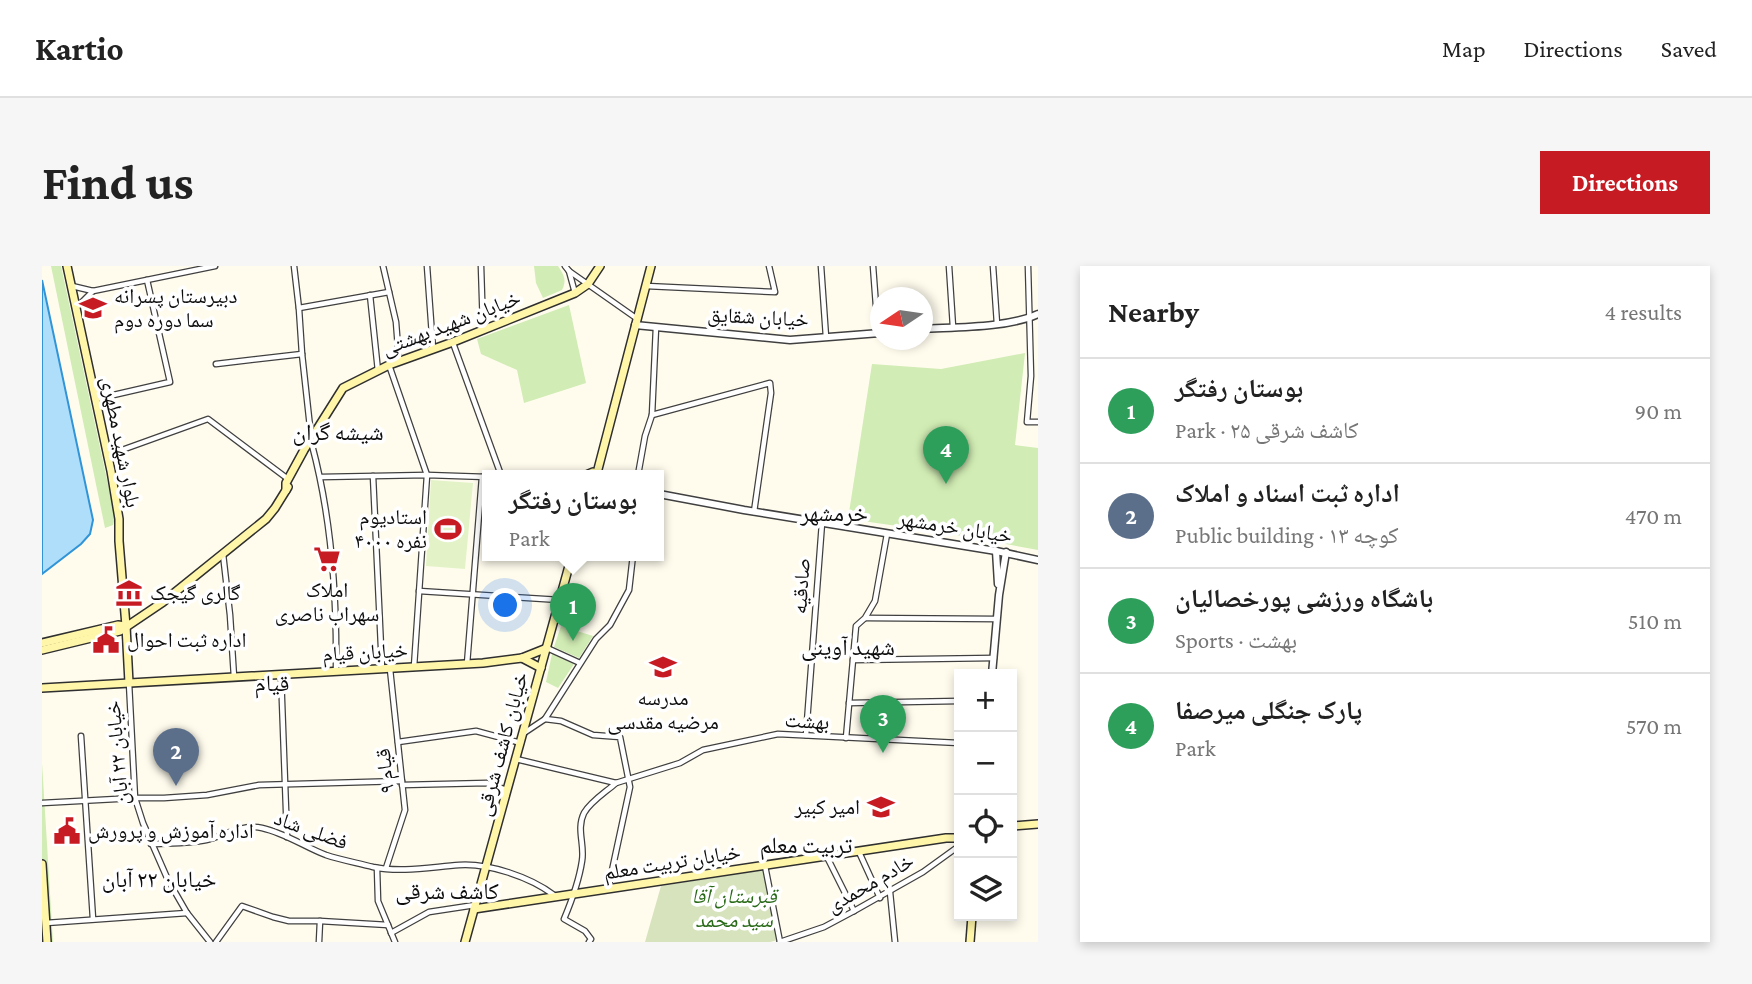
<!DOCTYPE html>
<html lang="en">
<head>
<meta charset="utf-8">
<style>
	:root { --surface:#fff; --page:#f6f6f6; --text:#222; --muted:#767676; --line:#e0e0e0; --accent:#c71b23 }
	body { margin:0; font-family:"Crimson Pro","Noto Naskh Arabic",serif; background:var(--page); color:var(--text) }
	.controls { position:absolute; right:21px; bottom:21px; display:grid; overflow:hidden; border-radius:0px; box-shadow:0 4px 10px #0003 }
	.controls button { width:63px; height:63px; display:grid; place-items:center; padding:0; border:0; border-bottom:2px solid var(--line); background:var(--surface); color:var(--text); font:35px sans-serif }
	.compass { position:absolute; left:828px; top:21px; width:63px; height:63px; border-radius:50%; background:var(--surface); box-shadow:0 4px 10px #0003; rotate:257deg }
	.you { position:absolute; left:464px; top:340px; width:24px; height:24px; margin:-18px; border:5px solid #fff; border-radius:50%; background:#1a73e8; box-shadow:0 0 0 10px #1a73e833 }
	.badge { display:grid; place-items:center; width:46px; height:46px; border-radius:50%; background:var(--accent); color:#fff; font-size:23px; font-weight:700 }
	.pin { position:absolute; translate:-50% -58px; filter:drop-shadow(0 2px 4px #0008) }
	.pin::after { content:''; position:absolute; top:37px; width:24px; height:21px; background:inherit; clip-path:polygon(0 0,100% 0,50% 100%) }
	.popup { position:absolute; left:440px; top:204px; width:182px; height:91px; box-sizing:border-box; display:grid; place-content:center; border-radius:0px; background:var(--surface); filter:drop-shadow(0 2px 5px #0005); font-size:23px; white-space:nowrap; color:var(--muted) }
	.popup b { font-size:26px; color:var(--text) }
	.popup::after { content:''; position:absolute; left:50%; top:100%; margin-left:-14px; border:14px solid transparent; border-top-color:var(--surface) }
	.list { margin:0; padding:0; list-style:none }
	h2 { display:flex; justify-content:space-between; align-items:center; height:91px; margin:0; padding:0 28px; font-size:30px }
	h2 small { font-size:23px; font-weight:400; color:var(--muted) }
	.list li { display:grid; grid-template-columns:46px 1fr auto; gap:21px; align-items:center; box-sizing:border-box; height:105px; padding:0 28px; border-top:2px solid var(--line) }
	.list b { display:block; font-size:26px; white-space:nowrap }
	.list p { margin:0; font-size:23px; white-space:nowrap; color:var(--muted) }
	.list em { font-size:23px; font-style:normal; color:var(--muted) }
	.icon { flex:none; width:38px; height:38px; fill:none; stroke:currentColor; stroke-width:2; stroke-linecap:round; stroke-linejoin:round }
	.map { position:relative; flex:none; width:996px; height:676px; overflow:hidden; border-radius:0px }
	header { display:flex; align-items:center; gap:42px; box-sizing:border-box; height:98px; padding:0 35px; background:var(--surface); border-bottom:2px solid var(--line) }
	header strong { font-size:33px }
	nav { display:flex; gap:38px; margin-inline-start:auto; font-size:24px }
	.intro { display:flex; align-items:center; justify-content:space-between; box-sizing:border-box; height:168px; padding:0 42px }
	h1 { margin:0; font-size:49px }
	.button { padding:18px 32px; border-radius:0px; background:var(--accent); color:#fff; font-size:24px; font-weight:700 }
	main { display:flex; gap:42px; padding:0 42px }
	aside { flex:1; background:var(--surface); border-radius:0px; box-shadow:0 4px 10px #0003 }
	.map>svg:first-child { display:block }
	.green { fill:#d1ecb4 }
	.cemetery { fill:#d6e3bd }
	.pitch { fill:#e3f3c7 }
	.water { fill:#aedefa; stroke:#3094d7; stroke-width:2 }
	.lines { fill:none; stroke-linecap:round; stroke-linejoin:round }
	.minor-casing { stroke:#404040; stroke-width:7 }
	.tertiary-casing { stroke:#404040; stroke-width:9 }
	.secondary-casing { stroke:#2f2f2f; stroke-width:10 }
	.minor { stroke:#fff; stroke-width:4.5 }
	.tertiary { stroke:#fff; stroke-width:6 }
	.secondary { stroke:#fff6a9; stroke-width:7 }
	.labels { text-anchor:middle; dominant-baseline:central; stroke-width:7; stroke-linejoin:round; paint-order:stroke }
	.poi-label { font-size:21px; fill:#0d0d0d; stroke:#fff; text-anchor:start }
	.street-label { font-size:21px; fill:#0d0d0d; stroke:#fff }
	.park-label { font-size:21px; font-style:italic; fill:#296a19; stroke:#fff }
	.neighbourhood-label { font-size:23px; fill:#0d0d0d; stroke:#fff }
</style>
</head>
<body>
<header>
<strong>Kartio</strong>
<nav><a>Map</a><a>Directions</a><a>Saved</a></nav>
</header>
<div class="intro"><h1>Find us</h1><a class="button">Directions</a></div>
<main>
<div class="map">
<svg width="996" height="676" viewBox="0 0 996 676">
	<rect width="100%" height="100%" fill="#fffcee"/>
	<g class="green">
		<path d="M 9,0 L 19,0 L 73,251 L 71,259 L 63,262 Z"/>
		<path d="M 492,0 L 516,0 C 522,9 525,14 520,24 L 501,32 L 494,17 Z"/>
		<path d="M 527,39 L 544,117 L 482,137 L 475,104 L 439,88 L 435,73 Z"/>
		<path d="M 983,87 L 973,179 L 996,182 L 996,284 L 898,266 L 806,253 L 830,98 L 899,103 Z"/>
		<path d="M 519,360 L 551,370 L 537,392 L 512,381 Z"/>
		<path d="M 510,388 L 532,398 L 516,422 L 504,416 Z"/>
		<path d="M 0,497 L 11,676 L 4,676 L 0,609 Z"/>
	</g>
	<path class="cemetery" d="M 722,604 L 736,674 L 728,676 L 603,676 L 619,620 Z"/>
	<path class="pitch" d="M 389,214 L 431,217 L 423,303 L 384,300 Z"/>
	<path class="water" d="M 0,14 L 51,254 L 48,268 L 39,278 L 0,308 Z"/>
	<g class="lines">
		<defs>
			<g id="minor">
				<path d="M 252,0 L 257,43 L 260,88 L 269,170"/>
				<path d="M 341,0 L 354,56 L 357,95"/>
				<path d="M 385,0 L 391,83"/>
				<path d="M 439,0 L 441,63"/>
				<path d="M 523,0 L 527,5 L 533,27"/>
				<path d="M 779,0 L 784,71"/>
				<path d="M 831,0 L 836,67"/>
				<path d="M 907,0 L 911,61"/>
				<path d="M 951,0 L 955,58"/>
				<path d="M 986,0 L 989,110 L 985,156 L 996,156"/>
				<path d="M 527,5 L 594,52"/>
				<path d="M 30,20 L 51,25 L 173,0"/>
				<path d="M 604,20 L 733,26 L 727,0"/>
				<path d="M 328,29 L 336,105"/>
				<path d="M 35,41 L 51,25"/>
				<path d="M 257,42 L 347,26"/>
				<path d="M 411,77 L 459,209"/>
				<path d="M 174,98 L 260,88"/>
				<path d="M 347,99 L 385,209 L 372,401"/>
				<path d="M 54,133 L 128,116 L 105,14"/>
				<path d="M 610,149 L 728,117 L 729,127 L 712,246"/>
				<path d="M 270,179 C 289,250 295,332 294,405"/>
				<path d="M 66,189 L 166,153 L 246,213"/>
				<path d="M 596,209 L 603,170 L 610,149 L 614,61"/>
				<path d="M 331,210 L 340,403"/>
				<path d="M 279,211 L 385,209 L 445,211"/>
				<path d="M 181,288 L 188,349 L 192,411"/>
				<path d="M 377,325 L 518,334"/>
				<path d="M 824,352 L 955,353"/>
				<path d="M 505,382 L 538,397"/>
				<path d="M 811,394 L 952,392"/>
				<path d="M 425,398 L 440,211"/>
				<path d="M 239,408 L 245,571"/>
				<path d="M 87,417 L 93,532 L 101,557 L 126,614 L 145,647 L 168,676"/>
				<path d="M 807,437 L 917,435"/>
				<path d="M 503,453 L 519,455 L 551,469 L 578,471 L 588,521 L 566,623"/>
				<path d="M 482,467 L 503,453 L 554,373 L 568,359 L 587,324 L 591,289"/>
				<path d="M 764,469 L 780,257"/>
				<path d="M 39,470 L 51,653"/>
				<path d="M 804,472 L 814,360 L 823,352 L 833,335 L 845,268"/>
				<path d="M 356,476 L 434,465 L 479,477"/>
				<path d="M 474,493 L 574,517 L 638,497 L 661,484 L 736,468 L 917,477"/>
				<path d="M 360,519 L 445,517 L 465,524"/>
				<path d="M 0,537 L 93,532 L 122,532 L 165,529 L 217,519 L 360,515"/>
				<path d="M 109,578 C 128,577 149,578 168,573 C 185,568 201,558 220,562 C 243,567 263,581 284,589 C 299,594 316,597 331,601 C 359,607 389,601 417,599 C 447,597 488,611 512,629"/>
				<path d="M 817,586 L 838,632"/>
				<path d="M 785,591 L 812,645"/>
				<path d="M 723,600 L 738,676"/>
				<path d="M 335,602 L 336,635 L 353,676"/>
				<path d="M 344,602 L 363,544 L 348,403"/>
				<path d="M 848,626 L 853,676"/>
				<path d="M 4,657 L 145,647"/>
				<path d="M 349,667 L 387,646 L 433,639"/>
				<path d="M 174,676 L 200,640 L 231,651 L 247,655 L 278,655 L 346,659"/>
				<path d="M 277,676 L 278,655"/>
				<path d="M 547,676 L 549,673 L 543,665 L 522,653 C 530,634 537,615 540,595 C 543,579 534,563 542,547 C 549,535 564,526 574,517"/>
				<path d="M 738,676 L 782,661 L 812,645 L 881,606 L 917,580"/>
			</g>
			<g id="tertiary">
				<path d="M 593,59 L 748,74 L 838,67"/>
				<path d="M 880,63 C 915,61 965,62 996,48"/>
				<path d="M 617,228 L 702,244 L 954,285 L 996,294"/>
				<path d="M 954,285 L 956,318"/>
				<path d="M 950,408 L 957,329 L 964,286"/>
			</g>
			<g id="secondary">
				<path d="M 25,0 L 69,205 L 77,253 L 77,275 L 84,360 L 87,417"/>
				<path d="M 555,207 L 609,0"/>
				<path d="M 544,209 L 551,206 L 557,208"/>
				<path d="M 244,224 L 244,217 L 262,184 L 301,122 L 347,99 L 411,76 L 533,27 L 546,18 L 558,0"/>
				<path d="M 0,377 L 76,359 L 84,360"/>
				<path d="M 0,384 L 78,365 L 121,336 L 224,253 L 233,242 L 246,221"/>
				<path d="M 480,392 L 499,402"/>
				<path d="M 0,422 L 441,397 L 480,392 L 505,382"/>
				<path d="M 971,560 L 996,558"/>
				<path d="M 0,598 L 5,676"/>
				<path d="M 432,643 L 904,572 L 917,572"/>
				<path d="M 423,676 L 530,289"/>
				<path d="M 928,676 L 930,650"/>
			</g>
		</defs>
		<use href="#minor" class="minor-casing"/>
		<use href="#tertiary" class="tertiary-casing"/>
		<use href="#secondary" class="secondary-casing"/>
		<use href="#minor" class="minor"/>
		<use href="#tertiary" class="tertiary"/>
		<use href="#secondary" class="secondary"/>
	</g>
	<defs>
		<symbol id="school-bare" viewBox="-9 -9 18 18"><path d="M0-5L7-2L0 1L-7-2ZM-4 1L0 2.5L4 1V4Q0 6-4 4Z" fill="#c71b23" stroke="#fff" stroke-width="2.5" paint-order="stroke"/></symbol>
		<symbol id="stadium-bare" viewBox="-9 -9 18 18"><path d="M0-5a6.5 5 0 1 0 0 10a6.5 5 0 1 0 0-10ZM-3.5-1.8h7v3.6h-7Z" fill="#c71b23" stroke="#fff" stroke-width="2.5" paint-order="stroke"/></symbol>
		<symbol id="supermarket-bare" viewBox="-9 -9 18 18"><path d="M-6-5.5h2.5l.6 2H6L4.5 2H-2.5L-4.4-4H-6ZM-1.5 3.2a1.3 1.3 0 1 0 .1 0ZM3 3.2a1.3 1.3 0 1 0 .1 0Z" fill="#c71b23" stroke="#fff" stroke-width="2.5" paint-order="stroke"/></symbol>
		<symbol id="museum-bare" viewBox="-9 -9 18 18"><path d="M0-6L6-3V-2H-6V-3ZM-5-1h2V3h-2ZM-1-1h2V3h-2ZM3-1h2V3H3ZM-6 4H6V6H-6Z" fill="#c71b23" stroke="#fff" stroke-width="2.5" paint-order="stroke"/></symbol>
		<symbol id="civic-bare" viewBox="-9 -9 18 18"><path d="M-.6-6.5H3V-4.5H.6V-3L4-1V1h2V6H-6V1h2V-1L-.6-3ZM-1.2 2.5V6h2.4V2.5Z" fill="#c71b23" stroke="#fff" stroke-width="2.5" paint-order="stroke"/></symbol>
	</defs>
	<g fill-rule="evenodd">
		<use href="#school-bare" x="32" y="23" width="38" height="38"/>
		<use href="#stadium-bare" x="387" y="244" width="38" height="38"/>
		<use href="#supermarket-bare" x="266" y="274" width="38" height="38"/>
		<use href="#museum-bare" x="68" y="308" width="38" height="38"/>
		<use href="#civic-bare" x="45" y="355" width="38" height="38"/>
		<use href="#school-bare" x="602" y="382" width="38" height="38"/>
		<use href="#school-bare" x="820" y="522" width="38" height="38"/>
		<use href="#civic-bare" x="6" y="546" width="38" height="38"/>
	</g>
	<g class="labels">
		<g class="poi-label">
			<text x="72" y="30">دبیرستان پسرانه<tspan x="72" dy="24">سما دوره دوم</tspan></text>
			<text x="385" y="251" text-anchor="end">استادیوم<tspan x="385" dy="24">۴۰۰۰ نفره</tspan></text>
			<text x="285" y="324" text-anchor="middle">املاک<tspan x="285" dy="24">سهراب ناصری</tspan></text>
			<text x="108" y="327">گالری گیجک</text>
			<text x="85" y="374">اداره ثبت احوال</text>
			<text x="621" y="432" text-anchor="middle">مدرسه<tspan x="621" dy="24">مرضیه مقدسی</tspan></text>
			<text x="818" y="541" text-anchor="end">امیر کبیر</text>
			<text x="46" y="565">اداره آموزش و پرورش</text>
		</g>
		<g class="street-label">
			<text transform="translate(716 51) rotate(3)">خیابان شقایق</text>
			<text transform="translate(409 57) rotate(-21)">خیابان شهید بهشتی</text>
			<text transform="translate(79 176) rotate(79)">بلوار شهید مطهری</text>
			<text transform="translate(913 261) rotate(9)">خیابان خرمشهر</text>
			<text transform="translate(759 320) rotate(-86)">صادقیه</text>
			<text transform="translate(323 386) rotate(-3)">خیابان قیام</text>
			<text transform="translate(765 455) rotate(3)">بهشت</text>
			<text transform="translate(460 478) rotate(-75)">خیابان کاشف شرقی</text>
			<text transform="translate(75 487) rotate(-95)">خیابان ۲۲ آبان</text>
			<text transform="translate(343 505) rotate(-96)">قیام ۹</text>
			<text transform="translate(269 564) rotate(20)">فضلی شاد</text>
			<text transform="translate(630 596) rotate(-9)">خیابان تربیت معلم</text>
			<text transform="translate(828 617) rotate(-30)">خادم محمدی</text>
		</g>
		<g class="park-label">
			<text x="692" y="630">قبرستان آقا<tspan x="692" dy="24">سید محمد</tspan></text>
		</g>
		<g class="neighbourhood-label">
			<text x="296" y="166">شیشه گران</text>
			<text x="792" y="247">خرمشهر</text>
			<text x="806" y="381">شهید آوینی</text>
			<text x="230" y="417">قیام</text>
			<text x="764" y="579">تربیت معلم</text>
			<text x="117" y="613">خیابان ۲۲ آبان</text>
			<text x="405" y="625">کاشف شرقی</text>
		</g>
	</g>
</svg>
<div class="controls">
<button>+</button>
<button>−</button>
<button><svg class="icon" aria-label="locate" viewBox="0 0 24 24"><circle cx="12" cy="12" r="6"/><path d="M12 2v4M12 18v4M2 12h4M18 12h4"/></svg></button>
<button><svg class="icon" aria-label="layers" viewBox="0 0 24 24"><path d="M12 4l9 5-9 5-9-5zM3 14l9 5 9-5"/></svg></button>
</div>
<svg class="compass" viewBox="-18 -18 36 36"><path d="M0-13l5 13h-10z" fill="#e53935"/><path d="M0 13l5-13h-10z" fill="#767676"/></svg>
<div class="you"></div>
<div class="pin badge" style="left:531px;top:375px;background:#2e9e5b">1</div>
<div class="popup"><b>بوستان رفتگر</b>Park</div>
<div class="pin badge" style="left:134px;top:520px;background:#5c6f8a">2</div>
<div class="pin badge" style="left:841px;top:487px;background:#2e9e5b">3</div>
<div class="pin badge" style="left:904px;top:218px;background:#2e9e5b">4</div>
</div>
<aside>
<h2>Nearby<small>4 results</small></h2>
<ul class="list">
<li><span class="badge" style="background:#2e9e5b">1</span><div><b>بوستان رفتگر</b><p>Park · کاشف شرقی ۲۵</p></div><em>90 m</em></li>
<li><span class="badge" style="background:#5c6f8a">2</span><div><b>اداره ثبت اسناد و املاک</b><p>Public building · کوچه ۱۳</p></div><em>470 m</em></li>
<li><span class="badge" style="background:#2e9e5b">3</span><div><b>باشگاه ورزشی پورخصالیان</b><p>Sports · بهشت</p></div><em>510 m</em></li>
<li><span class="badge" style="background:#2e9e5b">4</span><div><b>پارک جنگلی میرصفا</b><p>Park</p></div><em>570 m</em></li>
</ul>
</aside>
</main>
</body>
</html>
